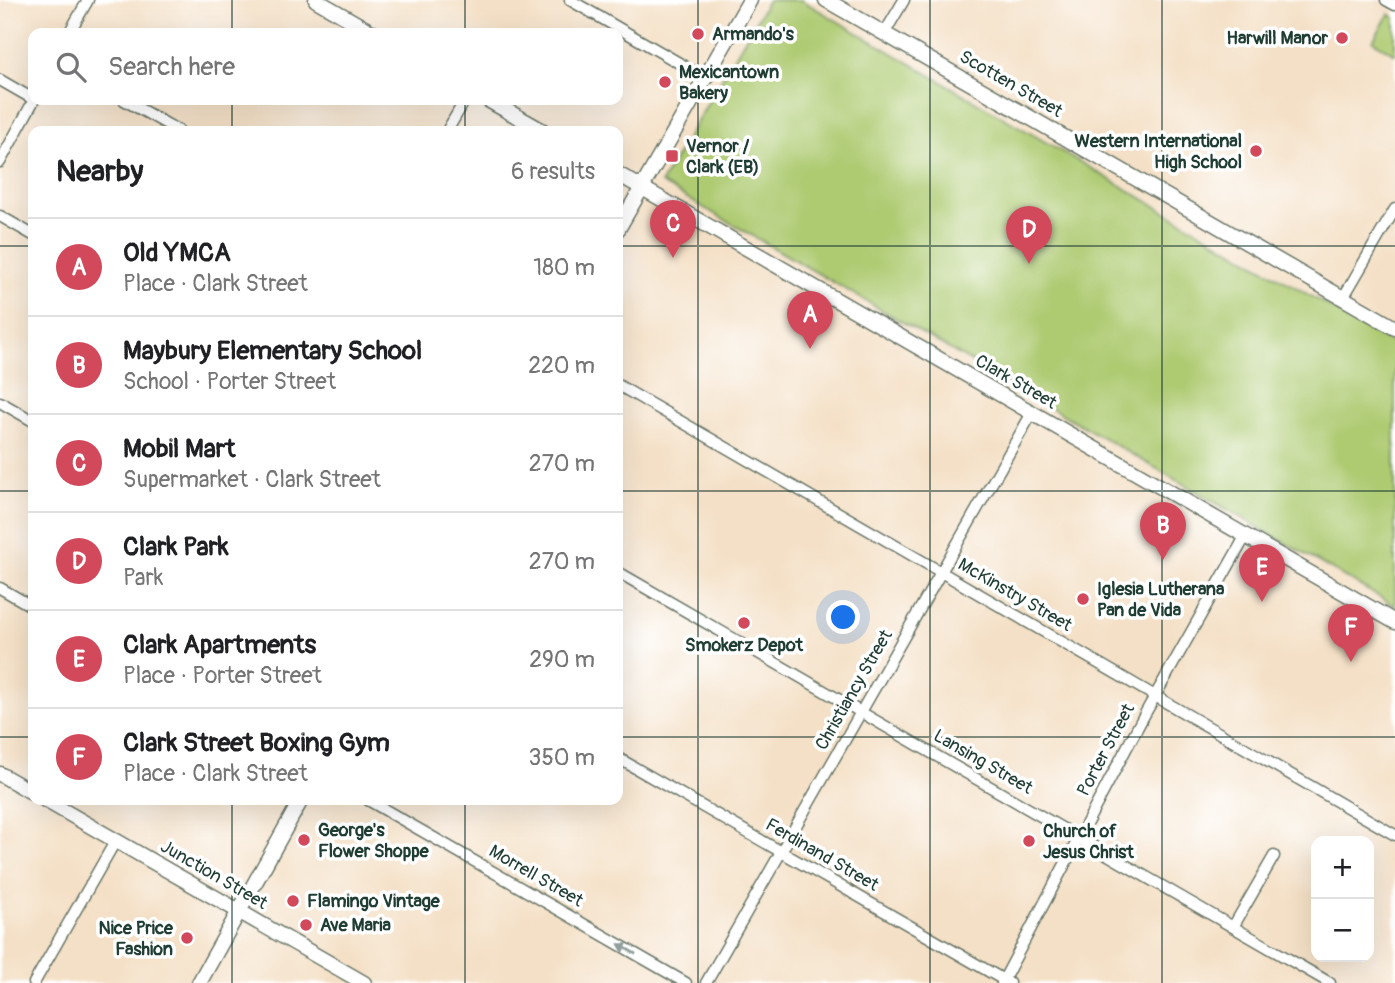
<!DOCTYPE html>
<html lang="en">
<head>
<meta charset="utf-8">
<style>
	:root { --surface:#fff; --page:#f6f6f6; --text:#202124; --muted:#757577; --line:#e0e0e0; --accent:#d1495b }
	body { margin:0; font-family:Pangolin,sans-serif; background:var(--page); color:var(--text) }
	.controls { position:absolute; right:21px; bottom:21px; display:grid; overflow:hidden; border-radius:14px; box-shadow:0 7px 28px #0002 }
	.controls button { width:63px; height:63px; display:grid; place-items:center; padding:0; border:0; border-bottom:2px solid var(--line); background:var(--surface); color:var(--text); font:35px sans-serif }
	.you { position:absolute; left:844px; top:618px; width:24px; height:24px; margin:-18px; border:5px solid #fff; border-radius:50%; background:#1a73e8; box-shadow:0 0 0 10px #1a73e833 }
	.badge { display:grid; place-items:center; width:46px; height:46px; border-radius:50%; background:var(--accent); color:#fff; font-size:23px; font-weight:700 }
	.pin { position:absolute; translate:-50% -58px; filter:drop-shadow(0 2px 4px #0008) }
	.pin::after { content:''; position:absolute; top:37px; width:24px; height:21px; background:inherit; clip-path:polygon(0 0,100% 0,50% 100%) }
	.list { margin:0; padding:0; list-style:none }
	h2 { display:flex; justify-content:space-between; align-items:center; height:91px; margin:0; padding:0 28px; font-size:30px }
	h2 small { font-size:23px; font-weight:400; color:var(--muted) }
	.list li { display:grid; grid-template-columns:46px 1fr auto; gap:21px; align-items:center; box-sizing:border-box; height:98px; padding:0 28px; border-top:2px solid var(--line) }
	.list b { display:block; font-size:26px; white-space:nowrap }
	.list p { margin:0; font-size:23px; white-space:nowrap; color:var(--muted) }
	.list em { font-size:23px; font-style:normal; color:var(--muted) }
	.icon { flex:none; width:38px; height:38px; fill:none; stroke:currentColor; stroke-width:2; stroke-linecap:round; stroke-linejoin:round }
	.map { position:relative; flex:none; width:1395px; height:983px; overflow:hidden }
	.search { position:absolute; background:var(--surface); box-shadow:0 7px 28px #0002; left:28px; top:28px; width:595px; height:77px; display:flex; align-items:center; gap:18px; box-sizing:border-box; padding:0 24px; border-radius:14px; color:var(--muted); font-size:26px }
	.panel { position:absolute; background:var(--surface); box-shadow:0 7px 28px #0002; left:28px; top:126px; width:595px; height:679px; border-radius:14px }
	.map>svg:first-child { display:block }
	.green { fill:#aecb72; stroke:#668453; stroke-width:2 }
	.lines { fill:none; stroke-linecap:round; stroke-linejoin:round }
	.minor-casing { stroke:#6a7667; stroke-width:13 }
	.tertiary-casing { stroke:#6a7667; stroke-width:17 }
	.minor { stroke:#fff; stroke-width:10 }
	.tertiary { stroke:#fff; stroke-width:14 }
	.oneway { fill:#8f9e9a }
	.grid { fill:none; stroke:#1f3d34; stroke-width:2; stroke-opacity:0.55 }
	.poi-dot { fill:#d1495b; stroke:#fff; stroke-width:2.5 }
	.labels { text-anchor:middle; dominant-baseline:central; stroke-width:7; stroke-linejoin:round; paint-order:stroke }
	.poi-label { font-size:18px; font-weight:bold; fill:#1f3d34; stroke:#fff; text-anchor:start }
	.street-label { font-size:18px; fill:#1f3d34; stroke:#fff }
</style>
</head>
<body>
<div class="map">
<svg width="1395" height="983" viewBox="0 0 1395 983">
	<rect width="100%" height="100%" fill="#fff"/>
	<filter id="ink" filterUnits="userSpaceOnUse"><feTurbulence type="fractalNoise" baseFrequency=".0143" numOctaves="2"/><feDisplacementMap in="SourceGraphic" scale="14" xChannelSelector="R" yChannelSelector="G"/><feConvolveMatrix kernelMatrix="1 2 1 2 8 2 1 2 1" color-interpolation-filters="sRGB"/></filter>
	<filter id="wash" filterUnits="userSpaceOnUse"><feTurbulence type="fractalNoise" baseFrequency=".00686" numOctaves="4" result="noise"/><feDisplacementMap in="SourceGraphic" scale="28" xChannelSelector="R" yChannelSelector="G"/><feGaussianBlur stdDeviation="1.57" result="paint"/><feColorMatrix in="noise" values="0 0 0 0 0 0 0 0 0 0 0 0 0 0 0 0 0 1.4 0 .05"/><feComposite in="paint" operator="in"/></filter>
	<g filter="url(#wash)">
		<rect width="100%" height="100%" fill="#f4e0c6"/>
		<g class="green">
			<path d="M 768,0 L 801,0 L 1395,345 L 1395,606 L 661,183 Z"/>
			<path d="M 1389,14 L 1395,18 L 1395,54 L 1373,41 Z"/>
		</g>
	</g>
	<g filter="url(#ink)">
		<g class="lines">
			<defs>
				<g id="minor">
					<path d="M 570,0 L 705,78"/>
					<path d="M 1386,0 L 1395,5"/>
					<path d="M 69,33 L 88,0"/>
					<path d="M 884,34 L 904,0"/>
					<path d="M 0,80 L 33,99"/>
					<path d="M 124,100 L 179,131"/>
					<path d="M 447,131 L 465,100"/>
					<path d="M 0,162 L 34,100"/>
					<path d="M 0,216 L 33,235"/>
					<path d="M 1343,298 L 1395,209"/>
					<path d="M 618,385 L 1395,835"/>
					<path d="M 0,402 L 33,421"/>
					<path d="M 618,572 L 1330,983"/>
					<path d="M 0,588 L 33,607"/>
					<path d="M 618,758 L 1009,983"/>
					<path d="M 368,800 L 686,983"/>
					<path d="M 1233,927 L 1274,856"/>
					<path d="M 34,983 L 116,840"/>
					<path d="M 706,983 L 1032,413"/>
					<path d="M 1002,983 L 1142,719 L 1245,537"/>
				</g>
				<g id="tertiary">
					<path d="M 316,0 L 373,33"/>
					<path d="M 826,0 L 1395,328"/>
					<path d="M 488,100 L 543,131"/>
					<path d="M 618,174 L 1395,622"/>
					<path d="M 618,229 L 750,0"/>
					<path d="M 0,774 L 33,793"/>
					<path d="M 45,800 L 364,983"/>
					<path d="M 199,983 L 301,800"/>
				</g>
			</defs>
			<use href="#minor" class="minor-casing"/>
			<use href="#tertiary" class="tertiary-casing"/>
			<use href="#minor" class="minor"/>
			<use href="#tertiary" class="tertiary"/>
		</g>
		<defs><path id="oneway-solid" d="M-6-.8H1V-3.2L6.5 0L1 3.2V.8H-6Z" transform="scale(1.75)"/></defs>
		<use class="oneway" href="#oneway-solid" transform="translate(627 949) rotate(-150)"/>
	</g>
	<path class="grid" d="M 232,0 L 232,33M 465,0 L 465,33M 698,0 L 698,983M 930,0 L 930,983M 1162,0 L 1162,983M 232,100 L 232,131M 465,100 L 465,131M 0,246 L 33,246M 618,246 L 1395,246M 0,491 L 33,491M 618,491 L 1395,491M 0,737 L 33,737M 618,737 L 1395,737M 232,800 L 232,983M 465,800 L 465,983"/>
	<g class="poi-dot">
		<circle cx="698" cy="34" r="7"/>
		<circle cx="1342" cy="38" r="7"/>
		<circle cx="665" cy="82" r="7"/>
		<circle cx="1256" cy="151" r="7"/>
		<rect x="665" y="149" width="14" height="14" rx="3.5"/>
		<circle cx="1083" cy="599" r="7"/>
		<circle cx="744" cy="623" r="7"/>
		<circle cx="304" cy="840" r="7"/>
		<circle cx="1029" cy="841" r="7"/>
		<circle cx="293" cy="901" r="7"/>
		<circle cx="306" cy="925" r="7"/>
		<circle cx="187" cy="938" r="7"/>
	</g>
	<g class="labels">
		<g class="poi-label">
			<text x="712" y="34">Armando's</text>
			<text x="1328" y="38" text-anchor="end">Harwill Manor</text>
			<text x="679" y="72">Mexicantown<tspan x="679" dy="21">Bakery</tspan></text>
			<text x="1242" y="141" text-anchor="end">Western International<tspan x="1242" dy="21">High School</tspan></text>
			<text x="686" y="146">Vernor /<tspan x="686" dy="21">Clark (EB)</tspan></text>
			<text x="1097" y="589">Iglesia Lutherana<tspan x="1097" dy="21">Pan de Vida</tspan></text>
			<text x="744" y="645" text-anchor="middle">Smokerz Depot</text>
			<text x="318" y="830">George's<tspan x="318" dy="21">Flower Shoppe</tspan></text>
			<text x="1043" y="831">Church of<tspan x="1043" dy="21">Jesus Christ</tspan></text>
			<text x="307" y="901">Flamingo Vintage</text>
			<text x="320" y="925">Ave Maria</text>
			<text x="173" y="928" text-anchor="end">Nice Price<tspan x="173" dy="21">Fashion</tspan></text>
		</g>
		<g class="street-label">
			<text transform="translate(1011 84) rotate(30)">Scotten Street</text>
			<text transform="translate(1016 382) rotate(30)">Clark Street</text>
			<text transform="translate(1015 595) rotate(30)">McKinstry Street</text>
			<text transform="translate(854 690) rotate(-60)">Christiancy Street</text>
			<text transform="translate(1106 750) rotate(-62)">Porter Street</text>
			<text transform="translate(983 762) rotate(30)">Lansing Street</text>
			<text transform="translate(822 855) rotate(30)">Ferdinand Street</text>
			<text transform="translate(214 875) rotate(30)">Junction Street</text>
			<text transform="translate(536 876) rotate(30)">Morrell Street</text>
		</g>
	</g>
</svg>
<div class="controls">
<button>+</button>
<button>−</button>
</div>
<div class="you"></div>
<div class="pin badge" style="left:810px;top:349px">A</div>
<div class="pin badge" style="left:1163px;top:560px">B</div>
<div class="pin badge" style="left:673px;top:258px">C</div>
<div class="pin badge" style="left:1029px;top:264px">D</div>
<div class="pin badge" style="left:1262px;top:602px">E</div>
<div class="pin badge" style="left:1351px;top:662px">F</div>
<div class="search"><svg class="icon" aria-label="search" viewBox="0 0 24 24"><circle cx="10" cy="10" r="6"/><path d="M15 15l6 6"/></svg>Search here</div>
<section class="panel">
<h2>Nearby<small>6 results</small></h2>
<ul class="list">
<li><span class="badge">A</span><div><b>Old YMCA</b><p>Place · Clark Street</p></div><em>180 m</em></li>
<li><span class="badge">B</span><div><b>Maybury Elementary School</b><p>School · Porter Street</p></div><em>220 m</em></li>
<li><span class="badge">C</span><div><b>Mobil Mart</b><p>Supermarket · Clark Street</p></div><em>270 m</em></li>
<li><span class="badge">D</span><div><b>Clark Park</b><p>Park</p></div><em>270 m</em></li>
<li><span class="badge">E</span><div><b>Clark Apartments</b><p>Place · Porter Street</p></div><em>290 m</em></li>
<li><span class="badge">F</span><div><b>Clark Street Boxing Gym</b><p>Place · Clark Street</p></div><em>350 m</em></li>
</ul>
</section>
</div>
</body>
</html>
